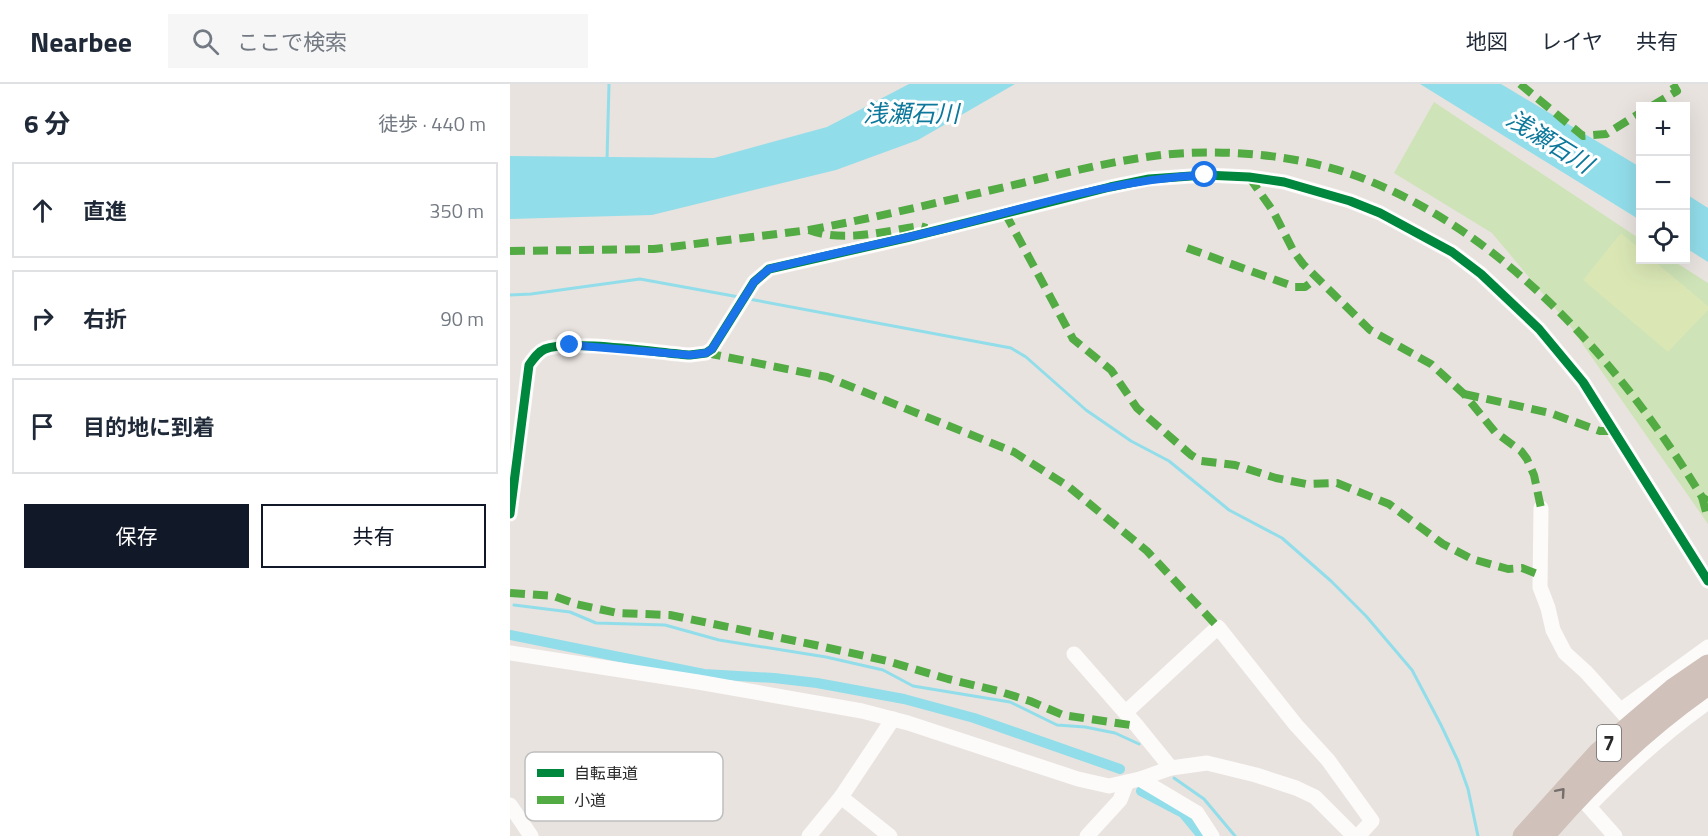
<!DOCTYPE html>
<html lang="ja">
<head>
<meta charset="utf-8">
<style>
	:root { --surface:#fff; --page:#f6f6f7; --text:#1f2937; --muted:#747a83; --line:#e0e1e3; --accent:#111827 }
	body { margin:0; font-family:"Titillium Web","Noto Sans JP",sans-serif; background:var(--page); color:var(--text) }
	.controls { position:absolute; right:18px; top:18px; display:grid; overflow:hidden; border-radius:0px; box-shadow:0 6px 24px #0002 }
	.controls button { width:54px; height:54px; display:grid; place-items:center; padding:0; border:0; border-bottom:2px solid var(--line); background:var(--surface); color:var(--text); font:30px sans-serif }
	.stop { position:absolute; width:18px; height:18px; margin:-14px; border:4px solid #1a73e8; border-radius:50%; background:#fff }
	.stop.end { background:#1a73e8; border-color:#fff; box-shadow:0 2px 6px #0008 }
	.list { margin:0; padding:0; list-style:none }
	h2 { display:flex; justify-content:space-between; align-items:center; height:78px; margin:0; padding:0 24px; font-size:26px }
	h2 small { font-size:20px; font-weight:400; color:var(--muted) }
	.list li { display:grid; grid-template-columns:39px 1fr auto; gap:18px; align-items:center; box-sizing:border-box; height:96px; margin:0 12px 12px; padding:0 12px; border:2px solid var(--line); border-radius:0px }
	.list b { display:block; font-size:22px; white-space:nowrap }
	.list em { font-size:20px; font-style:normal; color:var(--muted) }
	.actions { display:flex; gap:12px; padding:18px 24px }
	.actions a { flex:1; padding:14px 0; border:2px solid var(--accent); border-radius:0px; text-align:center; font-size:21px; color:var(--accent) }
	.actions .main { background:var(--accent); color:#fff }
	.icon { flex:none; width:33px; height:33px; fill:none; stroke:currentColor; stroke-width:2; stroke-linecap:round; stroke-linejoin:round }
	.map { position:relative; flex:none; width:1198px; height:752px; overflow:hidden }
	header { display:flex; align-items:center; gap:36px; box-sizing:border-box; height:84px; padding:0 30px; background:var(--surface); border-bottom:2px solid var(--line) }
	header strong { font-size:28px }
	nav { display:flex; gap:33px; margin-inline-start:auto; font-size:21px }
	.search { width:420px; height:54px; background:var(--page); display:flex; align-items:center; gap:15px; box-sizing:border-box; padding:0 21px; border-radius:0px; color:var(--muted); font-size:22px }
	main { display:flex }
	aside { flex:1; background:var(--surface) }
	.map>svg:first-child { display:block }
	.green { fill:#cee3b7 }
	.pitch { fill:#dae7b5 }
	.water { fill:#92ddea }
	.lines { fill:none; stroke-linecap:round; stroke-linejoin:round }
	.stream { stroke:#92ddea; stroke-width:3 }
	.canal { stroke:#92ddea; stroke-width:10 }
	.minor { stroke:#fcfbfa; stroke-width:15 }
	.highway { stroke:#d0c2bb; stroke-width:21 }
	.quiet { stroke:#53ab44; stroke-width:8; stroke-dasharray:15 8; stroke-linecap:butt }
	.cycleway-casing { stroke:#fff; stroke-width:13 }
	.cycleway { stroke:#00873e; stroke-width:9 }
	.oneway { stroke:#756e6b }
	.route { stroke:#1a73e8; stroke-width:8 }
	.labels { text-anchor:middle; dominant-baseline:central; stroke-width:6; stroke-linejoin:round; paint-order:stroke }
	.shield { fill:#fff; stroke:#6a6a6a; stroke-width:1.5 }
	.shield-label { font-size:21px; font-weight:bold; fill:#2a2a2a }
	.water-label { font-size:24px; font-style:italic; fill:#0c789b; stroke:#fff }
	.key { fill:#fff; stroke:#bfbfbf; stroke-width:1.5 }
	.key-label { font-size:16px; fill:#2a2a2a }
</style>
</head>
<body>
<header>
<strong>Nearbee</strong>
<div class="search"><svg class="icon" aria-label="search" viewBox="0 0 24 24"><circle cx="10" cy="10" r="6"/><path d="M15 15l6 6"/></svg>ここで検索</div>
<nav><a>地図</a><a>レイヤ</a><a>共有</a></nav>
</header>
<main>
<aside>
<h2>6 分<small>徒歩 · 440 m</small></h2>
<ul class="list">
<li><svg class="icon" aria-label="ahead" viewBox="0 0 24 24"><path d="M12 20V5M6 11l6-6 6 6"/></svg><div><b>直進</b></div><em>350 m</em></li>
<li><svg class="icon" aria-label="right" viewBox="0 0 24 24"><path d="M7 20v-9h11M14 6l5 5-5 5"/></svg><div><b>右折</b></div><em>90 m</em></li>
<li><svg class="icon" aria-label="arrive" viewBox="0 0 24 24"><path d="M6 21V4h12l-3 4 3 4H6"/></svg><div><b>目的地に到着</b></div></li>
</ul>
<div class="actions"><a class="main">保存</a><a>共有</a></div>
</aside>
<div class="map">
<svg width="1198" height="752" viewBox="0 0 1198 752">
	<rect width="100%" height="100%" fill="#e8e3df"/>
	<path class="green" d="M 924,18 L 1130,155 L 1130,176 L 1162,176 L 1198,199 L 1198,440 L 1060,242 L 982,149 L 884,89 Z"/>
	<path class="pitch" d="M 1111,149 L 1130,165 L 1130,176 L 1143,176 L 1198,222 L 1198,226 L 1158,268 L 1073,196 Z"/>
	<g class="water">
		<path d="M 399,0 L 505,0 L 408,56 L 326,86 L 142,131 L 0,135 L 0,72 L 204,74 L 317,43 Z"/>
		<path d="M 910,0 L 991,0 L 1130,83 L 1130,136 Z"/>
		<path d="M 1176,110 L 1198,124 L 1198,178 L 1176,164 Z"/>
	</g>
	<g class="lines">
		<g class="stream">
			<path d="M 97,76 L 99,0"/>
			<path d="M 0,211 L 21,210 L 130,195 L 229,213"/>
			<path d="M 239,215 L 501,264 L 516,273 L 576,326 L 621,357 L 659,377 L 719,426 L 772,454 L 821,497 L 856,532 L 902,586 L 931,641 L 948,677 L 958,705 L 968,752"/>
			<path d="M 4,521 L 60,528 L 86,539 L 155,541 L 209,556 L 316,573 L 373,586 L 403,602 L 500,618 L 547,641 L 575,643 L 605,649 L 629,660"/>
			<path d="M 664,694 L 694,715 L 725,752"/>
		</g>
		<g class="canal">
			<path d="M 0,551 L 194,590 L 264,594 L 307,599 L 394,615 L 464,634 L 610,685"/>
			<path d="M 631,707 L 673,729 L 692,752"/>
		</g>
		<g class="minor">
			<path d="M 1031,424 L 1030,503 L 1038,524 L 1043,546 L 1055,569 L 1076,588 L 1129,647"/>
			<path d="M 0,430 L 19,281 C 24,274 28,268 35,265 C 59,255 150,269 180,271 L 196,269 L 202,265 L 244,198 L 259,185 L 400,153 L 600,103 L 639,95 L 695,91 L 739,93 L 774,98 L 840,117 L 870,129 L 942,168 L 971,190 L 1029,245 L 1073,298 L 1198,497"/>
			<path d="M 0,569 L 188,598 L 352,627 L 398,639 L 568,695 L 599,702 L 630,695 L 661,684 L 697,679 L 746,691 L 786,704 L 805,713 L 844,752"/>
			<path d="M 564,570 L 627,642 L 661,684"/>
			<path d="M 1111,626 L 1198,563"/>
			<path d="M 616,628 L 708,543 L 786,641 L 818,676 L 862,737 L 848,752"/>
			<path d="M 630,695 L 687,729 L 702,752"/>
			<path d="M 1073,716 L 1105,752"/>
			<path d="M 0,721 L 21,752"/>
			<path d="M 1079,722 C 1116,684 1154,649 1198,618"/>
			<path d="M 299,752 L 331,713"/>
			<path d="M 380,752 L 331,713 L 383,635"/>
			<path d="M 577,752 L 610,716 L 617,698"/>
		</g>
		<g class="highway">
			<path d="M 1013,752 L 1088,669 L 1163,605 L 1198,581"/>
			<path d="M 1034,752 C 1083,695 1136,644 1198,601"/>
		</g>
		<g class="quiet">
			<path d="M 1010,0 L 1073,52 L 1096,50 L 1130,29"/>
			<path d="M 1142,22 L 1167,7 L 1163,0"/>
			<path d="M 739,93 L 763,127 L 784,168 L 793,180 L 860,246 L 921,280 L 954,310 L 985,348 L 1011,367 L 1017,375 L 1024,391 L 1031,424"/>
			<path d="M 495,129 L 563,255 L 601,286 L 627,324 L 681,371 L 691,377 L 725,381 L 766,394 L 796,400 L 827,399 L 879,420 L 933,460 L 962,475 L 998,485 L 1012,484 L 1030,491"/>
			<path d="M 299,146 C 369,133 438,116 508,100 C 555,89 602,77 651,71 C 716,64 795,71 857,96 C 1000,153 1114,284 1192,413 L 1198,417"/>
			<path d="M 677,164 L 785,203 L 795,203 L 807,194"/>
			<path d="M 0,167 L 144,165 L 299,146 C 333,159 375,147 410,142 L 417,144"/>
			<path d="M 196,269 L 317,293 L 504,368 L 559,403 L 637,467 L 708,543"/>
			<path d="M 954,310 L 1040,329 L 1090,347 L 1104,347"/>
			<path d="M 1192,413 L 1198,435"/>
			<path d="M 0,509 L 44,512 L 66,520 L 107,529 L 160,531 L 305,561 L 377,577 L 438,595 L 488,607 L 520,617 L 553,631 L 627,642"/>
		</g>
		<defs>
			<path id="cycleway" d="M 0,430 L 19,281 C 24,274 28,268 35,265 C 59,255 150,269 180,271 L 196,269 L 202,265 L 244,198 L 259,185 L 400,153 L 600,103 L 639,95 L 695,91 L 739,93 L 774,98 L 840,117 L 870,129 L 942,168 L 971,190 L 1029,245 L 1073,298 L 1198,497"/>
		</defs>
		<use href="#cycleway" class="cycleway-casing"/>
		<use href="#cycleway" class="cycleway"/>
	</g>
	<defs><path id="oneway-chevron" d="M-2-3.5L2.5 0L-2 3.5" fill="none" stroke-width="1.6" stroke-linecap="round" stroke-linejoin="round" transform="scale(1.5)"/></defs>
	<use class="oneway" href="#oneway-chevron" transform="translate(1051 708) rotate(-49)"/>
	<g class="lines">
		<path class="route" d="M 60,261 L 180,271 L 196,269 L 202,265 L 244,198 L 259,185 C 319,170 380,158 441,143 C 525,121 608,95 695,91"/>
	</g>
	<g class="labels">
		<rect class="shield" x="1087" y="641" width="24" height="36" rx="4.5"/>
		<g class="shield-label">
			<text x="1099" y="659">7</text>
		</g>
		<g class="water-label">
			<text x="401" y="29">浅瀬石川</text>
			<text transform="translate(1040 57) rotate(32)">浅瀬石川</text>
		</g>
	</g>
	<rect x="15" y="668" width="198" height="69" rx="9" class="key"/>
	<rect x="27" y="685" width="27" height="8" fill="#00873e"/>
	<rect x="27" y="712" width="27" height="8" fill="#53ab44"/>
	<g class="key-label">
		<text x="64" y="695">自転車道</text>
		<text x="64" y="722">小道</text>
	</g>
</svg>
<div class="controls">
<button>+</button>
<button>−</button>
<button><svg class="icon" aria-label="locate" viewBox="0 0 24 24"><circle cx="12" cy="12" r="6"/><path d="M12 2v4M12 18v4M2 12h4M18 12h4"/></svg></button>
</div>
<div class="stop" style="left:695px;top:91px"></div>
<div class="stop end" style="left:60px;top:261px"></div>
</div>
</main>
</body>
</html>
